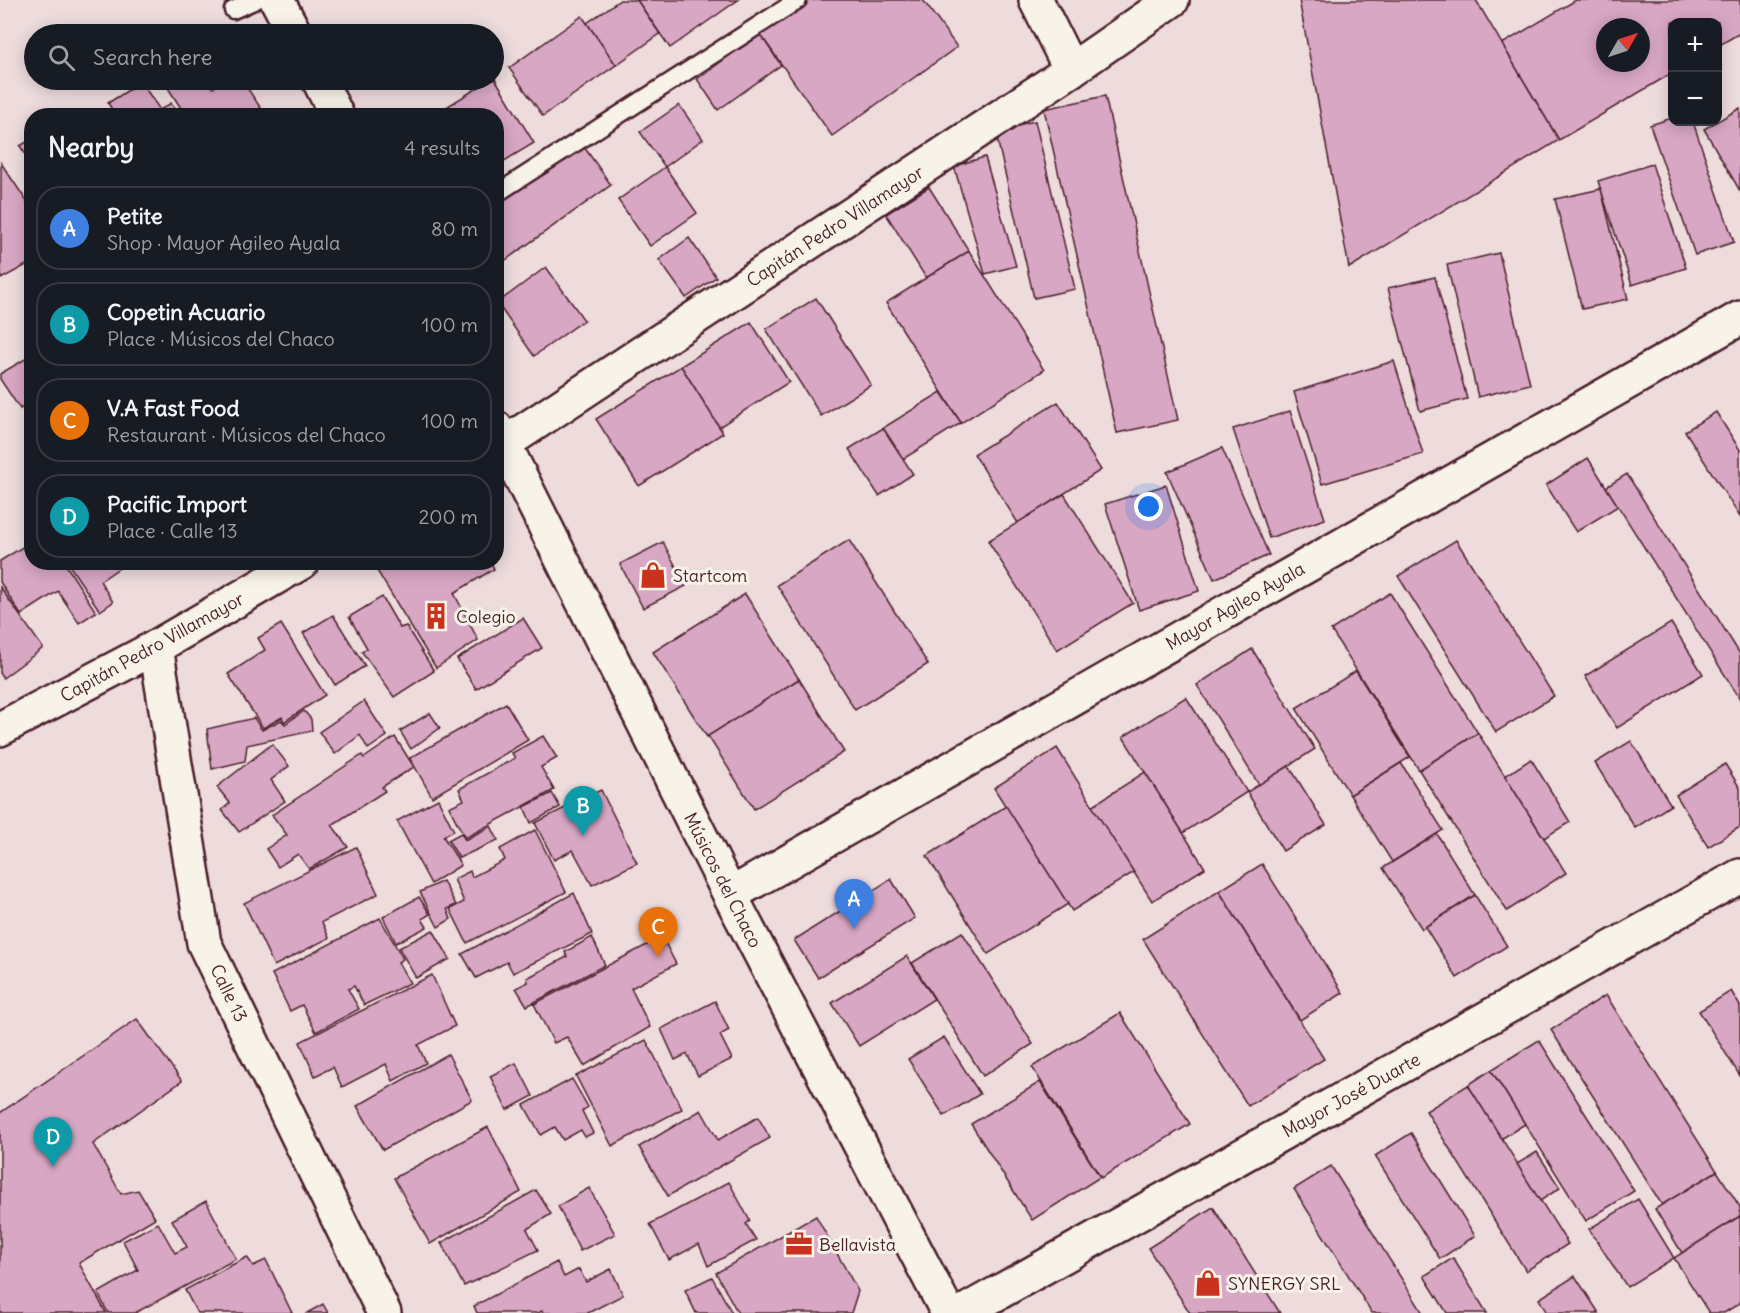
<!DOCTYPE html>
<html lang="en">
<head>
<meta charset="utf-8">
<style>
	:root { --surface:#171b24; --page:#20242c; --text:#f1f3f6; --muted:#9ea1a6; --line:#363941; --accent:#0b8043 }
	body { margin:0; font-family:Delius,sans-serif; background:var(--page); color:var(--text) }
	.controls { position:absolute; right:18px; top:18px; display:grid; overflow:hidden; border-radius:12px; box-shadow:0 3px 15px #0003 }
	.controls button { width:54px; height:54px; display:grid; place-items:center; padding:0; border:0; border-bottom:2px solid var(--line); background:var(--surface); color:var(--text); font:30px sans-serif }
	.compass { position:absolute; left:1596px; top:18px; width:54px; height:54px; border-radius:50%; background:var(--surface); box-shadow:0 3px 15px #0003; rotate:51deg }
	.you { position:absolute; left:1149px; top:507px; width:21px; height:21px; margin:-15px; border:4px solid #fff; border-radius:50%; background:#1a73e8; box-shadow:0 0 0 9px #1a73e833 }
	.badge { display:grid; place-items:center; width:39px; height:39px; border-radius:50%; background:var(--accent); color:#fff; font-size:20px; font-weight:700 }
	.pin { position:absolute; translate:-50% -50px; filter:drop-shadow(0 2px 3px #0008) }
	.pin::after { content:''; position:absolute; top:32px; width:21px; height:18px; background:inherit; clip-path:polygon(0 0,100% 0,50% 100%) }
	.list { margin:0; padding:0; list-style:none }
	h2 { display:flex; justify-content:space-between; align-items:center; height:78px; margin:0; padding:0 24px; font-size:26px }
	h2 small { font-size:20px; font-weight:400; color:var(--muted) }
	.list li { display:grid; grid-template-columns:39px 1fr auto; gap:18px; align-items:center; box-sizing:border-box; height:84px; margin:0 12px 12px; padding:0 12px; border:2px solid var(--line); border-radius:24px }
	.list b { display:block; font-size:22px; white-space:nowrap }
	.list p { margin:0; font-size:20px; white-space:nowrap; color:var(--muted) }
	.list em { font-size:20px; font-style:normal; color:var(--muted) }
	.icon { flex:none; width:33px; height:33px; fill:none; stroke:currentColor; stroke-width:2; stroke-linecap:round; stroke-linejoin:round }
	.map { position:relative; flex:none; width:1740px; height:1313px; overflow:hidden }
	.search { position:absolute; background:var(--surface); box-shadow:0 3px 15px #0003; left:24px; top:24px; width:480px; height:66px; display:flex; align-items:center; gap:15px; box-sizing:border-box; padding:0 21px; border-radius:33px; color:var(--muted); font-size:22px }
	.panel { position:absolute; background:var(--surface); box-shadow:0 3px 15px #0003; left:24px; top:108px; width:480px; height:462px; border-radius:24px }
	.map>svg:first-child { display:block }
	.building { fill:#d8a7c4; stroke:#4a1f2b; stroke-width:1.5; fill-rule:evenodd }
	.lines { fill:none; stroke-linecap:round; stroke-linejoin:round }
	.service-casing { stroke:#4a1f2b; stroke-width:21 }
	.minor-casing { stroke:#4a1f2b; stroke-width:38 }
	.tertiary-casing { stroke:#4a1f2b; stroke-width:38 }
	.service { stroke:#f7f3e8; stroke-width:16 }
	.minor { stroke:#f7f3e8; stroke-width:33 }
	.tertiary { stroke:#f7f3e8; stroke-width:33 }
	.labels { text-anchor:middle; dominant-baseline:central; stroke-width:6; stroke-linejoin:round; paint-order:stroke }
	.street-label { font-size:18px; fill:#4a1f2b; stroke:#f7f3e8 }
	.poi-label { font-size:18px; fill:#4a1f2b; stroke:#f7f3e8; text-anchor:start }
</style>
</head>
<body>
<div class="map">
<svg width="1740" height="1313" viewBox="0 0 1740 1313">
	<rect width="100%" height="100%" fill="#eedcdd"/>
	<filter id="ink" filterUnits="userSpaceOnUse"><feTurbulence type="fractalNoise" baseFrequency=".0167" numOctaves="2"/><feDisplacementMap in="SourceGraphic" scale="12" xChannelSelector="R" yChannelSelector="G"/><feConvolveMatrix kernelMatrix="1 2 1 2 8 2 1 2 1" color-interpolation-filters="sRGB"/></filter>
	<g filter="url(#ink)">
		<g class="building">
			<path d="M 620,0 L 637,0 L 660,34 L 616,65 L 587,23 Z"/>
			<path d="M 637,0 L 738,0 L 670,48 Z"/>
			<path d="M 808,0 L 923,0 L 957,47 L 832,136 L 760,34 Z"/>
			<path d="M 1299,0 L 1476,0 L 1559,140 L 1349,268 Z"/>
			<path d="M 1576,0 L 1740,0 L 1740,33 L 1718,46 L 1718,22 L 1672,22 L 1672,73 L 1559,140 L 1502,44 ZM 1605,27 L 1641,27 L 1641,63 L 1605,63 Z"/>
			<path d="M 582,16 L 616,65 L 543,116 L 509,68 Z"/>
			<path d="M 760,34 L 781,65 L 718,110 L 697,79 Z"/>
			<path d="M 494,77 L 534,143 L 496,166 L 496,116 L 432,116 L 490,80 L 494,80 Z"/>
			<path d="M 163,80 L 207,80 L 213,88 L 225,80 L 242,80 L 266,116 L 186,116 Z"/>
			<path d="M 141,82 L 160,110 L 171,103 L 179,116 L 116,116 L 108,103 Z"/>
			<path d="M 1105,96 L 1178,420 L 1117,433 L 1044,109 Z"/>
			<path d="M 679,105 L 703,139 L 665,167 L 640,132 Z"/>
			<path d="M 1740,108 L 1740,191 L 1704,129 Z"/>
			<path d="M 1672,118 L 1672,122 L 1693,122 L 1734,242 L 1695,255 L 1650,125 Z"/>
			<path d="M 1035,121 L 1075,289 L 1034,298 L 995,130 Z"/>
			<path d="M 32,139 L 32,164 L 20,146 Z"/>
			<path d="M 582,144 L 611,185 L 500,264 L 496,259 L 496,204 Z"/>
			<path d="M 985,157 L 1016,266 L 985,274 L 954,166 Z"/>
			<path d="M 1,163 L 32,209 L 32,262 L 1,279 Z"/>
			<path d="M 1652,164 L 1686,268 L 1632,285 L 1598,181 Z"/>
			<path d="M 665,167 L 697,213 L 650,246 L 618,200 Z"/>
			<path d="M 929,187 L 969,251 L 926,278 L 886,214 Z"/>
			<path d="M 1601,189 L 1628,299 L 1582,309 L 1555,199 Z"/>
			<path d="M 689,238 L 716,277 L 686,298 L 659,260 Z"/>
			<path d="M 969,251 L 1044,370 L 961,423 L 886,303 Z"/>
			<path d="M 1499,253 L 1530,384 L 1478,397 L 1447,265 Z"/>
			<path d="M 546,267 L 584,320 L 534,356 L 497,303 Z"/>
			<path d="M 1435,277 L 1467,399 L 1420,411 L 1388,288 Z"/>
			<path d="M 816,298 L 871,385 L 821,416 L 766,329 Z"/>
			<path d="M 751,322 L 789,382 L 719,427 L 681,366 Z"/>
			<path d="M 32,355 L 32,402 L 20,409 L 0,379 L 0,374 Z"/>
			<path d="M 1394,361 L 1423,454 L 1322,484 L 1294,392 Z"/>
			<path d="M 681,366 L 723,433 L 639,486 L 596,419 Z"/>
			<path d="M 941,392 L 961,423 L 903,459 L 883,428 Z"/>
			<path d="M 1058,402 L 1101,470 L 1018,523 L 974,454 Z"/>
			<path d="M 1290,411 L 1325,519 L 1269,538 L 1233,429 Z"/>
			<path d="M 1716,412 L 1740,450 L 1740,517 L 1685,431 Z"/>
			<path d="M 883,428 L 913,474 L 879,496 L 849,449 Z"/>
			<path d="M 1222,448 L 1269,555 L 1214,579 L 1167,472 Z"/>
			<path d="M 1588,458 L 1618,506 L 1576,532 L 1546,485 Z"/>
			<path d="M 1627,474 L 1740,654 L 1740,699 L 1606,487 Z"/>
			<path d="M 1166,485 L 1199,591 L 1139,610 L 1105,504 Z"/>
			<path d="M 1064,494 L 1133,603 L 1057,650 L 988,541 Z"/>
			<path d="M 849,540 L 928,664 L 855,710 L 777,585 Z"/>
			<path d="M 1456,540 L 1554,696 L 1496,732 L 1398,576 Z"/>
			<path d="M 32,541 L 32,562 L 64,562 L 96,612 L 79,623 L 58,591 L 21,615 L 0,582 L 0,561 Z"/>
			<path d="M 663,542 L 686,586 L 643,608 L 620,564 Z"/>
			<path d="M 67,562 L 128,562 L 100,581 L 113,602 L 100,611 Z"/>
			<path d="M 376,562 L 491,562 L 494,569 L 454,593 L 478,640 L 436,668 L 373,564 Z"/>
			<path d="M 0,587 L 43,648 L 3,678 L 0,673 Z"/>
			<path d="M 1390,593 L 1478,733 L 1419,770 L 1331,630 Z"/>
			<path d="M 745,594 L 799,679 L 707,737 L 653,652 Z"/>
			<path d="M 382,597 L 400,628 L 406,626 L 434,671 L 394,697 L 362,652 L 367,648 L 349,617 Z"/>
			<path d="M 333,615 L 365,666 L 335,685 L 303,633 Z"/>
			<path d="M 523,618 L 542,648 L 476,689 L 457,659 Z"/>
			<path d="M 1671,623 L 1703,674 L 1617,728 L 1585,676 Z"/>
			<path d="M 281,624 L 325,695 L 284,722 L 282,717 L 263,728 L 228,674 L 265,650 L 258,638 Z"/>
			<path d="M 1252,649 L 1315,749 L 1259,785 L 1197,685 Z"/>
			<path d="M 1356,671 L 1410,757 L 1350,795 L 1296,708 Z"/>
			<path d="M 799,679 L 844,752 L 754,809 L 708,736 Z"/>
			<path d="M 1186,697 L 1247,792 L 1183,833 L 1123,737 Z"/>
			<path d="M 364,701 L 387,736 L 368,749 L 360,735 L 335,754 L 319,732 Z"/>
			<path d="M 506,703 L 528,740 L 432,797 L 410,758 Z"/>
			<path d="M 304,711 L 311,719 L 312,731 L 247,745 L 245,761 L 212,769 L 207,729 L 254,718 L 262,730 L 281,720 L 285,724 Z"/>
			<path d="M 430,713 L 440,728 L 411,749 L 400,731 Z"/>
			<path d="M 1478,733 L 1566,873 L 1507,911 L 1419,770 Z"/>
			<path d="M 543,736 L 557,758 L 541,767 L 554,790 L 465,838 L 449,807 L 464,800 L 459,789 L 515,758 L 512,753 Z"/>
			<path d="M 395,737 L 414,767 L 382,787 L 385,791 L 332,825 L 348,847 L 309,869 L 298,854 L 278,867 L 266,849 L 287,835 L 272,815 L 362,755 L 364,758 Z"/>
			<path d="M 1631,741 L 1671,805 L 1635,828 L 1595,763 Z"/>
			<path d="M 272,744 L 289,766 L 271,780 L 285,801 L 239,832 L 222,810 L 230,803 L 217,787 Z"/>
			<path d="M 1057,748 L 1134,872 L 1072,911 L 994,788 Z"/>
			<path d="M 1531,759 L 1570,822 L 1544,838 L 1505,776 Z"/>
			<path d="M 1401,763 L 1443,830 L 1392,862 L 1350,795 Z"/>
			<path d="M 1725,764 L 1740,788 L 1740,827 L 1708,847 L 1676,795 Z"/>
			<path d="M 1289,766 L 1326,825 L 1283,851 L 1247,792 Z"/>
			<path d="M 1145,772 L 1205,868 L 1152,901 L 1092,806 Z"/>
			<path d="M 601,790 L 637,863 L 592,885 L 573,850 L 554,860 L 535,823 Z"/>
			<path d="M 552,793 L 560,807 L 531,823 L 524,807 Z"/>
			<path d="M 438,799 L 454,831 L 443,836 L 461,865 L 431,884 L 397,821 Z"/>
			<path d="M 1006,806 L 1068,904 L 988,954 L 927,856 Z"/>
			<path d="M 491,826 L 498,840 L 459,858 L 448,840 L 461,833 L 465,840 Z"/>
			<path d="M 535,830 L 566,892 L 467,943 L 450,909 L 464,902 L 454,879 L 470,871 L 472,877 L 505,860 L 500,849 Z"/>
			<path d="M 1437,834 L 1475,895 L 1422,929 L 1383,868 Z"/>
			<path d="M 356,847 L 378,894 L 322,922 L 329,938 L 274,966 L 244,903 Z"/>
			<path d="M 1262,864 L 1343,993 L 1300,1020 L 1219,891 Z"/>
			<path d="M 891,879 L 915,918 L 818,978 L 794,940 Z"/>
			<path d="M 443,881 L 456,905 L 447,909 L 451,919 L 438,927 L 420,892 Z"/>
			<path d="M 1219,891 L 1324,1059 L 1248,1106 L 1143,939 Z"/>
			<path d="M 574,893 L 592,934 L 513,973 L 507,962 L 476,978 L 462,954 Z"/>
			<path d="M 1475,895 L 1507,946 L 1457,978 L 1425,927 Z"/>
			<path d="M 419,897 L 430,914 L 422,919 L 427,927 L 396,943 L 383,917 Z"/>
			<path d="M 380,918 L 403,959 L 398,962 L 410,983 L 364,1005 L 354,986 L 348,989 L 359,1009 L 316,1032 L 302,1005 L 290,1011 L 272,974 Z"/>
			<path d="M 433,930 L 450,959 L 416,978 L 399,948 Z"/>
			<path d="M 962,932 L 1033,1044 L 983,1076 L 912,963 Z"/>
			<path d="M 592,937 L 605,965 L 527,1006 L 516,988 L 528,982 L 527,978 L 567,957 L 565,952 Z"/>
			<path d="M 662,937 L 676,964 L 631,988 L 650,1027 L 584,1066 L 567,1037 L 554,1043 L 534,1004 Z"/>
			<path d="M 907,956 L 934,999 L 859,1046 L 832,1003 Z"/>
			<path d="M 432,975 L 455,1026 L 418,1045 L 426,1063 L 393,1081 L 386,1064 L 342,1087 L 333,1067 L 315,1076 L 300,1042 Z"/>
			<path d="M 1731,991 L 1740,1006 L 1740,1076 L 1699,1011 Z"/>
			<path d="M 1606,995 L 1717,1171 L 1662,1205 L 1551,1030 Z"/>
			<path d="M 715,1001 L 729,1030 L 720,1035 L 732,1059 L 698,1076 L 687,1054 L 675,1060 L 661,1029 Z"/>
			<path d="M 1120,1013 L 1190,1124 L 1101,1178 L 1032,1067 Z"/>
			<path d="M 137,1019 L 182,1081 L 93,1144 L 121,1194 L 138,1190 L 155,1218 L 79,1263 L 106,1313 L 0,1313 L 0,1113 Z"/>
			<path d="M 944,1037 L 980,1094 L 944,1116 L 908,1059 Z"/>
			<path d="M 646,1040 L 682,1109 L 612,1146 L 576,1076 Z"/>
			<path d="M 1539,1040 L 1634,1191 L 1586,1221 L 1491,1070 Z"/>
			<path d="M 448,1054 L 472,1100 L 383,1150 L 357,1106 Z"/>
			<path d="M 516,1063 L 533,1096 L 507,1110 L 490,1076 Z"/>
			<path d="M 1491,1070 L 1525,1124 L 1501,1139 L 1468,1085 Z"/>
			<path d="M 572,1079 L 588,1107 L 582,1111 L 593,1133 L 585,1137 L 581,1130 L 563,1140 L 555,1127 L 541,1135 L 524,1105 Z"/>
			<path d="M 1040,1082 L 1100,1177 L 1032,1220 L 971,1124 Z"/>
			<path d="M 1468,1085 L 1568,1244 L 1526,1271 L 1426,1111 Z"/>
			<path d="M 701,1110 L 718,1140 L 758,1117 L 770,1138 L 668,1196 L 639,1147 Z"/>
			<path d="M 488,1127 L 521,1192 L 430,1244 L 394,1178 Z"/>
			<path d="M 1411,1133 L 1475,1236 L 1440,1259 L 1375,1156 Z"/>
			<path d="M 1537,1152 L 1560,1188 L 1540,1201 L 1517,1164 Z"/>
			<path d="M 1331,1166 L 1423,1313 L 1372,1313 L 1294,1189 Z"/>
			<path d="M 1717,1171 L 1740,1207 L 1740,1216 L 1682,1253 L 1655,1209 Z"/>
			<path d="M 729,1182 L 750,1221 L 746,1224 L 756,1240 L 708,1266 L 699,1244 L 669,1260 L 650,1224 Z"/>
			<path d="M 589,1188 L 615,1234 L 580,1251 L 558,1206 Z"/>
			<path d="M 536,1190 L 551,1214 L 527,1229 L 538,1250 L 464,1286 L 441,1243 Z"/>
			<path d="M 1638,1199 L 1674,1258 L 1627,1287 L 1589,1229 Z"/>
			<path d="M 206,1201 L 236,1259 L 135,1313 L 108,1313 L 98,1293 L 138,1270 L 123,1241 L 158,1223 L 175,1253 L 187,1247 L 172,1220 Z"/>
			<path d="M 1213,1207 L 1280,1313 L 1190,1313 L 1148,1248 Z"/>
			<path d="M 816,1216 L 858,1291 L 851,1313 L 738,1313 L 716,1273 Z"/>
			<path d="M 1740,1216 L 1740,1303 L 1724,1313 L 1709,1313 L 1674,1258 Z"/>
			<path d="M 247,1257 L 253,1266 L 266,1260 L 292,1313 L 197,1313 L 185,1290 Z"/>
			<path d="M 1453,1258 L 1487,1313 L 1447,1313 L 1424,1276 Z"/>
			<path d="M 557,1262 L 564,1277 L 579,1269 L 586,1282 L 611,1269 L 623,1295 L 588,1313 L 543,1313 L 542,1311 L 538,1313 L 477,1313 L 474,1306 Z"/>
			<path d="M 1575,1276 L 1599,1313 L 1547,1313 L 1539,1299 Z"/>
			<path d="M 712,1277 L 732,1313 L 696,1313 L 685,1290 Z"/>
			<path d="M 323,1304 L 328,1313 L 307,1313 Z"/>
		</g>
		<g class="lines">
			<defs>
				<g id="service">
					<path d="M 233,10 L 256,0"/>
					<path d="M 496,194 L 798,0"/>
				</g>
				<g id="minor">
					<path d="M 1036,0 L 1071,70"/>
					<path d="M 496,449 L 1071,70 L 1172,0"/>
					<path d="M 156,647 L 204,943 L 384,1313"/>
					<path d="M 0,729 L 156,647 L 302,562"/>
					<path d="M 730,895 L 1740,318"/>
					<path d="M 962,1313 L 1740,876"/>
				</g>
				<g id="tertiary">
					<path d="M 277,0 L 295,34"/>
					<path d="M 319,80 L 337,116"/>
					<path d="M 496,428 L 730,895 L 948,1313"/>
				</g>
			</defs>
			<use href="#service" class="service-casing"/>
			<use href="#minor" class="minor-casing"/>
			<use href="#tertiary" class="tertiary-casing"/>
			<use href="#service" class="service"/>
			<use href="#minor" class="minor"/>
			<use href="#tertiary" class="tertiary"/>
		</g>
	</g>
	<defs>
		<symbol id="shop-bare" viewBox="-9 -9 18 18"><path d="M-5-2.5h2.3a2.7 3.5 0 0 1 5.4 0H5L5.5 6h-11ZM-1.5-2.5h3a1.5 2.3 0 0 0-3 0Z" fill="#c8321e" stroke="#f7f3e8" stroke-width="2.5" paint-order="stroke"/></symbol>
		<symbol id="building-bare" viewBox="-9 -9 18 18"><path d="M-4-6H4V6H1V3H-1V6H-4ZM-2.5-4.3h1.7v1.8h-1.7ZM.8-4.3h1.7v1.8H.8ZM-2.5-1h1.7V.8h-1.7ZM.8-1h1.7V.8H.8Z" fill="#c8321e" stroke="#f7f3e8" stroke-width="2.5" paint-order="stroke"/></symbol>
		<symbol id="office-bare" viewBox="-9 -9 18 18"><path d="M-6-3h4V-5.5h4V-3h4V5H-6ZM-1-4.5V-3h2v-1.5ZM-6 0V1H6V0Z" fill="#c8321e" stroke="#f7f3e8" stroke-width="2.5" paint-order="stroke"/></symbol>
	</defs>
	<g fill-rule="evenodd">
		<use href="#shop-bare" x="634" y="556" width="38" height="38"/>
		<use href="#building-bare" x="417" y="597" width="38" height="38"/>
		<use href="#office-bare" x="780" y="1225" width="38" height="38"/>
		<use href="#shop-bare" x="1189" y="1264" width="38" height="38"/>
	</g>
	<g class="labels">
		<g class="street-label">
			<text transform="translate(835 226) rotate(-33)">Capitán Pedro Villamayor</text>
			<text transform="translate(1235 606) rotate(-30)">Mayor Agileo Ayala</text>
			<text transform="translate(152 647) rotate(-29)">Capitán Pedro Villamayor</text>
			<text transform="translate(723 880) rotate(63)">Músicos del Chaco</text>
			<text transform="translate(229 993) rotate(64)">Calle 13</text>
			<text transform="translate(1351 1095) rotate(-29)">Mayor José Duarte</text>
		</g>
		<g class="poi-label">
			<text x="673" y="575">Startcom</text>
			<text x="456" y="616">Colegio</text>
			<text x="819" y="1244">Bellavista</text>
			<text x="1228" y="1283">SYNERGY SRL</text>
		</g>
	</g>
</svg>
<div class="controls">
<button>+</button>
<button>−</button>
</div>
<svg class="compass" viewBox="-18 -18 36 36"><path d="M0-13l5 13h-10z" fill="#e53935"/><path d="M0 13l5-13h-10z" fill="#9ea1a6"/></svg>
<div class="you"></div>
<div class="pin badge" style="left:854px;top:929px;background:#3f7fe0">A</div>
<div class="pin badge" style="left:583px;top:836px;background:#0f9aa8">B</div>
<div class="pin badge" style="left:658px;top:957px;background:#e8710a">C</div>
<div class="pin badge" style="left:53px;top:1167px;background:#0f9aa8">D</div>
<div class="search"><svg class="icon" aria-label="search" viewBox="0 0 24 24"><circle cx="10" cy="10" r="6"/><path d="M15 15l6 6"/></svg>Search here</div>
<section class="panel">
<h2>Nearby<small>4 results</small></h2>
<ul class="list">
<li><span class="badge" style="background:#3f7fe0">A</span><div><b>Petite</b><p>Shop · Mayor Agileo Ayala</p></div><em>80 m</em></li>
<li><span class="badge" style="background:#0f9aa8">B</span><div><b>Copetin Acuario</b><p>Place · Músicos del Chaco</p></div><em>100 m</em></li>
<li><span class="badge" style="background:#e8710a">C</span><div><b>V.A Fast Food</b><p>Restaurant · Músicos del Chaco</p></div><em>100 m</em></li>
<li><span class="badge" style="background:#0f9aa8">D</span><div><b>Pacific Import</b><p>Place · Calle 13</p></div><em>200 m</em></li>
</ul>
</section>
</div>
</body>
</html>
